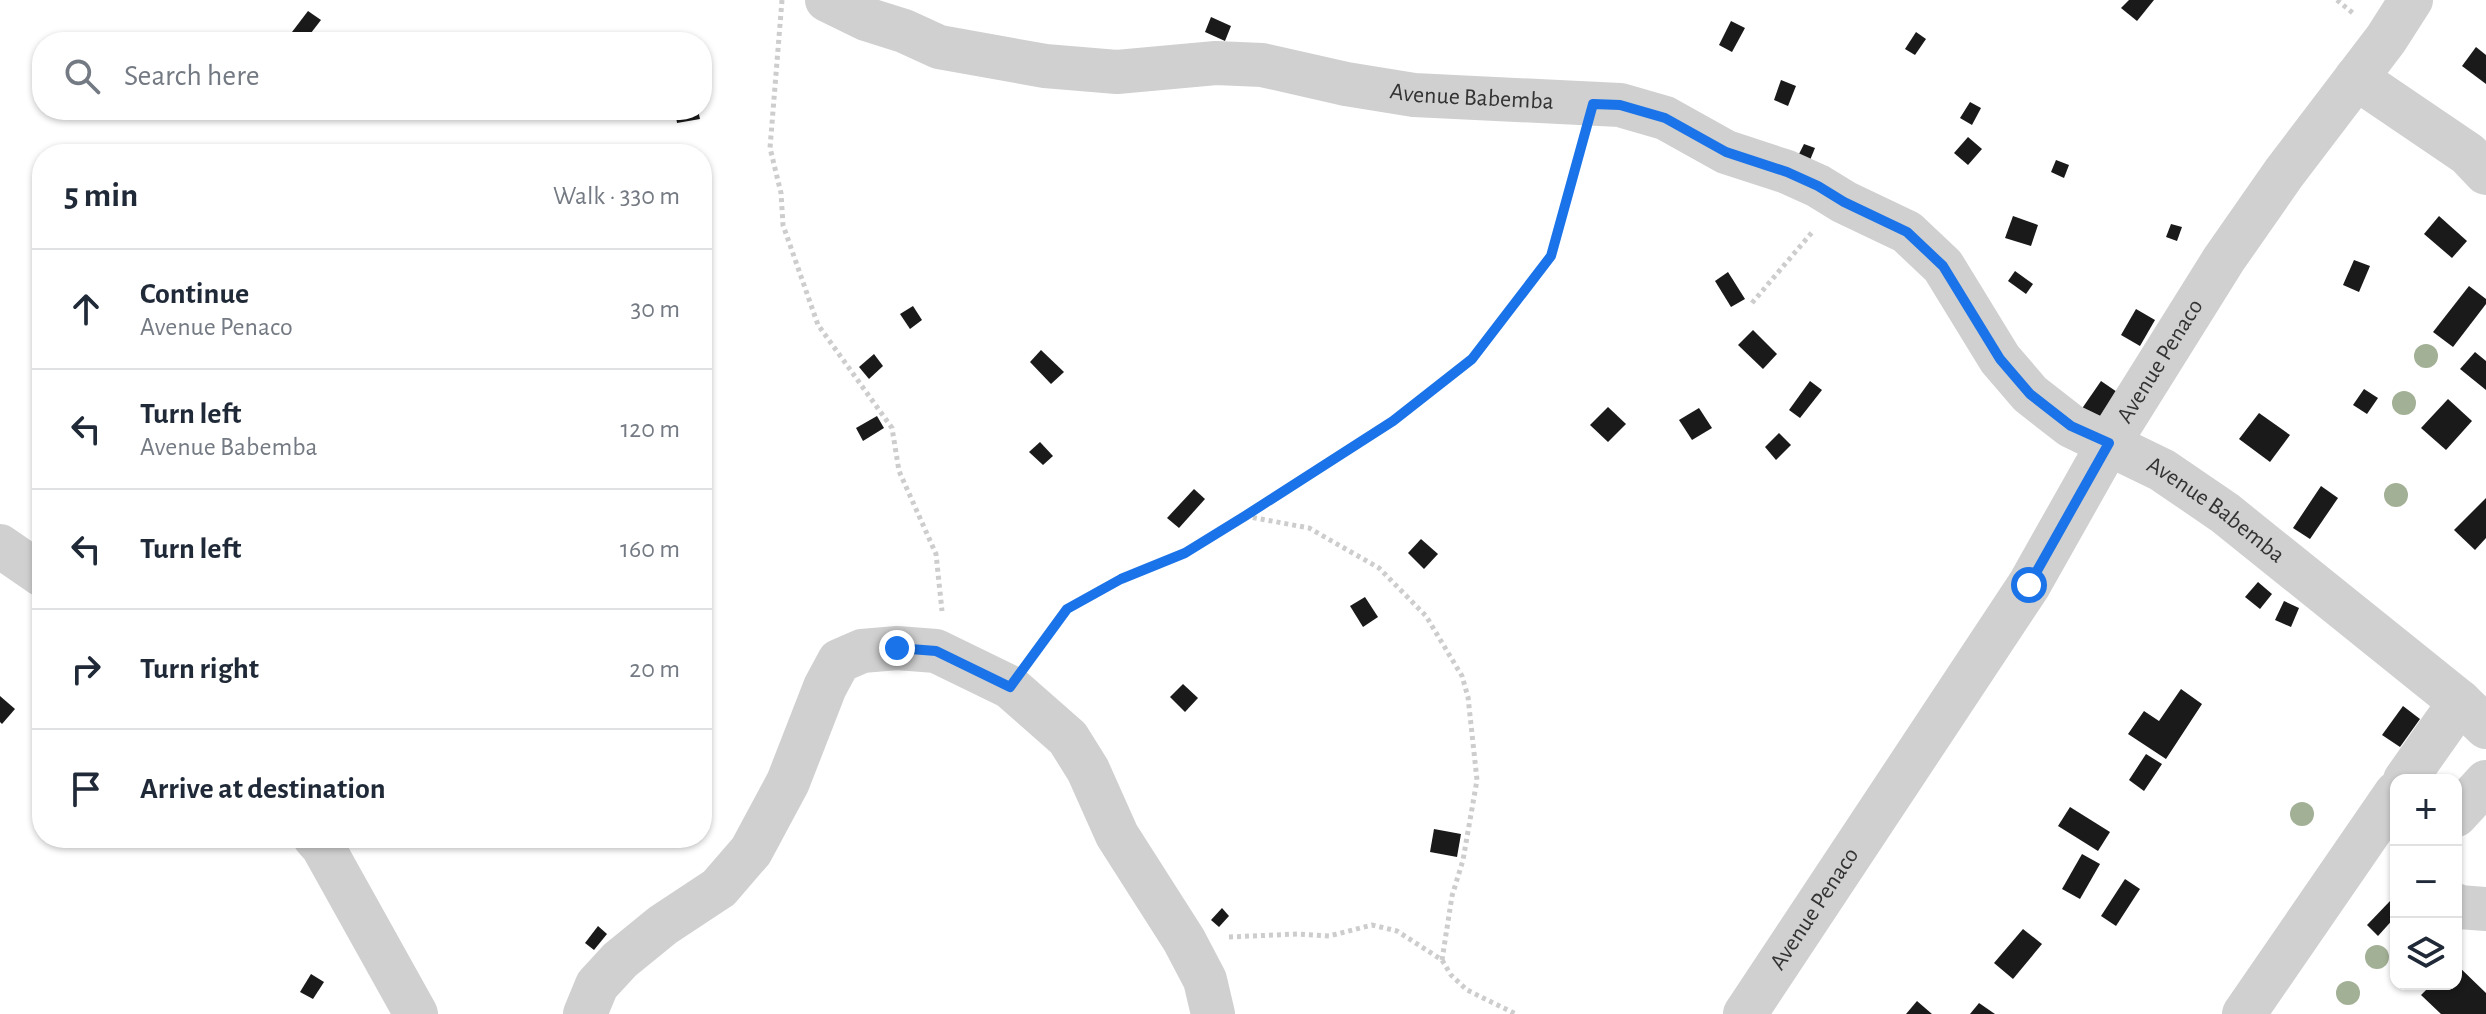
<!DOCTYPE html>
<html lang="en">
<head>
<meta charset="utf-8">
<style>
	:root { --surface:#fff; --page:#f2f2f3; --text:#1f2937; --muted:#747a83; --line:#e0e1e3 }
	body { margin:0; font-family:"Alegreya Sans",sans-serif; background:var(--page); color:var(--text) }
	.controls { position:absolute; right:24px; bottom:24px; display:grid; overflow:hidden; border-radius:16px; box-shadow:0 2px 6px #0004 }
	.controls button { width:72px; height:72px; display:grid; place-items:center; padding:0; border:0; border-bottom:2px solid var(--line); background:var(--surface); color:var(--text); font:40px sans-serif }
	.stop { position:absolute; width:24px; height:24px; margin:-18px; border:6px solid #1a73e8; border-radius:50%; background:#fff }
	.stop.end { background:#1a73e8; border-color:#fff; box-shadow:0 2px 8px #0008 }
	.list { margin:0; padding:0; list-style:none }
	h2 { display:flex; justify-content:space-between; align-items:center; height:104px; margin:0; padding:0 32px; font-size:34px }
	h2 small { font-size:26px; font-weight:400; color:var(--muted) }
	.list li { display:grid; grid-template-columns:52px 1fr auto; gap:24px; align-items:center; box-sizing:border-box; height:120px; padding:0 32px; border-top:2px solid var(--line) }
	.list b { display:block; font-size:30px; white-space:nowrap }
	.list p { margin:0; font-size:26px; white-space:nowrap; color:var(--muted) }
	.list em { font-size:26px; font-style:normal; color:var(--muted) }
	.icon { flex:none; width:44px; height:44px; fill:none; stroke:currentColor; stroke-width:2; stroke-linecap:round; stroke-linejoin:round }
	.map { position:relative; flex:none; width:2486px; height:1014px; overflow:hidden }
	.search { position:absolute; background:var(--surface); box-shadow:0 2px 6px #0004; left:32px; top:32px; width:680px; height:88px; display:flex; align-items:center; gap:20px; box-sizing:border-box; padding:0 28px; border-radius:32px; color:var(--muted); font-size:30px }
	.panel { position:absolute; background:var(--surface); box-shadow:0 2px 6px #0004; left:32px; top:144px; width:680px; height:704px; border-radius:32px }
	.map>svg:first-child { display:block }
	.building { fill:#1a1a1a }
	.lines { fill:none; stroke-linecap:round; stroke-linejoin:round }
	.path { stroke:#cdcdcd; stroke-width:5; stroke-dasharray:4 4; stroke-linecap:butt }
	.minor { stroke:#d0d0d0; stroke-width:44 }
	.tree { fill:#a2b095 }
	.route { stroke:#1a73e8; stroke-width:10 }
	.labels { text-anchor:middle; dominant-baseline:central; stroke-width:8; stroke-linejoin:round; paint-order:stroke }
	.street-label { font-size:24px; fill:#333; stroke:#fff }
</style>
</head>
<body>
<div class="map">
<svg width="2486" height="1014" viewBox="0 0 2486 1014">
	<rect width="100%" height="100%" fill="#fff"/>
	<g class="building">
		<path d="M 2129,0 L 2154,0 L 2137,21 L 2121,8 Z"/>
		<path d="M 308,11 L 321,20 L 304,42 L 292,32 Z"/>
		<path d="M 1211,17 L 1231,26 L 1225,41 L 1205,32 Z"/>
		<path d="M 1731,21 L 1745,28 L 1732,52 L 1719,45 Z"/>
		<path d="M 1916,32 L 1926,39 L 1915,55 L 1905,49 Z"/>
		<path d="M 2476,47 L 2486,55 L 2486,84 L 2462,66 Z"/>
		<path d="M 1781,80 L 1796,86 L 1788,106 L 1774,100 Z"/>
		<path d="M 1970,102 L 1981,108 L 1972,125 L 1960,118 Z"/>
		<path d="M 675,110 L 698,110 L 700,119 L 677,123 Z"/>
		<path d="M 1968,137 L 1982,149 L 1968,165 L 1954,153 Z"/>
		<path d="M 1804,144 L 1815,148 L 1808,165 L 1796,160 Z"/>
		<path d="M 2056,160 L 2069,165 L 2064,178 L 2051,172 Z"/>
		<path d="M 2013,216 L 2038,225 L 2031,246 L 2005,238 Z"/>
		<path d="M 2439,216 L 2467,241 L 2452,258 L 2424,234 Z"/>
		<path d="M 2171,224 L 2182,227 L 2177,241 L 2166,237 Z"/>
		<path d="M 2354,260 L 2370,266 L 2359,292 L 2343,285 Z"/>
		<path d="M 2015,271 L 2033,284 L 2026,294 L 2008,281 Z"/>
		<path d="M 1728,272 L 1745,299 L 1731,307 L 1715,281 Z"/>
		<path d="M 2469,286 L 2486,299 L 2486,304 L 2453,347 L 2433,332 Z"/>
		<path d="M 913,306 L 922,320 L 910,329 L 900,314 Z"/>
		<path d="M 2136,309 L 2155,320 L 2140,346 L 2121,335 Z"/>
		<path d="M 1753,330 L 1777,354 L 1763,369 L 1738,345 Z"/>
		<path d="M 1041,350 L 1064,372 L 1051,384 L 1030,362 Z"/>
		<path d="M 2475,352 L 2486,361 L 2486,390 L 2460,369 Z"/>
		<path d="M 874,354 L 883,366 L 869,379 L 859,367 Z"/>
		<path d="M 1810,381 L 1822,390 L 1800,418 L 1789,410 Z"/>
		<path d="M 2101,381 L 2120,394 L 2102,423 L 2081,410 Z"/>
		<path d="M 2364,389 L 2378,398 L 2367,414 L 2353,405 Z"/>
		<path d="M 2448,399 L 2472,421 L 2446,450 L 2421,428 Z"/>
		<path d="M 1608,407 L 1626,424 L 1608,442 L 1590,425 Z"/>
		<path d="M 1699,408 L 1712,428 L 1692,440 L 1679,420 Z"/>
		<path d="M 2259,413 L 2290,435 L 2270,462 L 2239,439 Z"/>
		<path d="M 877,416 L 884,428 L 863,441 L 856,428 Z"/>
		<path d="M 1779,433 L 1791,445 L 1776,460 L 1765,447 Z"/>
		<path d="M 1040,442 L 1053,456 L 1043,465 L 1029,452 Z"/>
		<path d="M 2321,486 L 2338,498 L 2310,539 L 2293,528 Z"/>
		<path d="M 1194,489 L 1205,499 L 1179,528 L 1167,518 Z"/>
		<path d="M 2486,498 L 2486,538 L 2475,550 L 2454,530 Z"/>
		<path d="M 1421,539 L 1438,554 L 1424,569 L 1408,553 Z"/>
		<path d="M 2258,582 L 2272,594 L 2260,609 L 2245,597 Z"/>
		<path d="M 1365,597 L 1378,617 L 1363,627 L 1350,606 Z"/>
		<path d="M 2284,601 L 2299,608 L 2291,627 L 2275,620 Z"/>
		<path d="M 1183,684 L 1198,698 L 1185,712 L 1170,697 Z"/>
		<path d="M 2181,689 L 2202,704 L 2166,759 L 2128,734 L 2144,711 L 2159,721 Z"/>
		<path d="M 0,696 L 15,709 L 2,724 L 0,722 Z"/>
		<path d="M 2403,706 L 2420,719 L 2400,747 L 2382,735 Z"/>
		<path d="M 2146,754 L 2162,764 L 2144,791 L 2129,780 Z"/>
		<path d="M 2070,807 L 2110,832 L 2098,851 L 2058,826 Z"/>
		<path d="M 1434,829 L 1461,834 L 1457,857 L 1430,852 Z"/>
		<path d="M 2082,854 L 2100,864 L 2080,899 L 2062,889 Z"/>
		<path d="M 2125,879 L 2140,889 L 2116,926 L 2101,916 Z"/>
		<path d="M 2391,900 L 2396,905 L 2396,916 L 2378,936 L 2367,925 Z"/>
		<path d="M 1222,908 L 1229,916 L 1219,927 L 1211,920 Z"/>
		<path d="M 598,926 L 607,934 L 594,950 L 585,943 Z"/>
		<path d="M 2023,929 L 2042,944 L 2013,979 L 1994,963 Z"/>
		<path d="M 2456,964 L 2486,993 L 2486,1014 L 2441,1014 L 2421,995 L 2432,984 L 2456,984 Z"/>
		<path d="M 311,974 L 324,982 L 313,999 L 300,992 Z"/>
		<path d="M 1917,1001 L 1932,1014 L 1906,1014 Z"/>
		<path d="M 1979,1003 L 1995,1014 L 1970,1014 Z"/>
	</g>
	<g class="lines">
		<g class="path">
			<path d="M 782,0 L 770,148 L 781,193 L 783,225 L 818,325 L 892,428 L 899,471 L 936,554 L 942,611"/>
			<path d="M 2337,0 L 2354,14"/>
			<path d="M 1752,303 L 1814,230"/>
			<path d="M 1245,516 L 1309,528 L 1379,568 L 1426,616 L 1462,676 L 1468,697 L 1477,780 L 1463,860 L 1452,896 L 1442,960"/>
			<path d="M 1033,656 L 1067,609 L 1121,579 L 1185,553 L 1245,516 L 1393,421 L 1472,359 L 1551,256 L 1582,144"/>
			<path d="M 1229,937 L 1297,934 L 1329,936 L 1372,925 L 1397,931 L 1442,960 L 1451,975 L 1467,990 L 1516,1014"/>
		</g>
		<g class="minor">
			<path id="s1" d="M 827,0 L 866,19 L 904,31 L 939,47 L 1045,66 L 1117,72 L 1216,63 L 1262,65 L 1346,84 L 1414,95 L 1620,105 L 1665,118 L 1726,152 L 1787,172 L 1818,186 L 1844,202 L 1907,232 L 1943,266 L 2000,359 L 2030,394 L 2071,426 L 2162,470 L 2225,513 L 2460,702 L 2486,727"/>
			<path d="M 2356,78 L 2468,154 L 2486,173"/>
			<path d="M 0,546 L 42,575"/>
			<path d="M 2405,780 L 2460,702"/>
			<path d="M 2456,815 L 2486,782"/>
			<path d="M 315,838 L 323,847 L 416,1014"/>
			<path d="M 2456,905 L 2459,907 L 2486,909"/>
			<path d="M 585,1014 L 597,985 L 620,960 L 663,925 L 719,888 L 751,851 L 788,782 L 825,687 L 839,661 L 862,651 L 897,648 L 936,651 L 1010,687 L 1068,738 L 1088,770 L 1117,835 L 1184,940 L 1205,980 L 1213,1014"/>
			<path id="s2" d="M 1745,1014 L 2029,585 L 2109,443 L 2224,259 L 2284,173 L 2386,39 L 2411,0"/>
			<path d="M 2244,1014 L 2396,793"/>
		</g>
	</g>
	<g class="tree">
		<circle cx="2426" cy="356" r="12"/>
		<circle cx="2404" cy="403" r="12"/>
		<circle cx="2396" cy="495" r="12"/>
		<circle cx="2302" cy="814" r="12"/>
		<circle cx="2377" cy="957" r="12"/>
		<circle cx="2348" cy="993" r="12"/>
	</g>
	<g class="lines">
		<path class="route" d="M 897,648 L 936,651 L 1010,687 L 1067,609 L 1121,579 L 1185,553 L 1245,516 L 1393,421 L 1472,359 L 1551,256 L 1593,104 L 1620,105 L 1665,118 L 1726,152 L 1787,172 L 1818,186 L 1844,202 L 1907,232 L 1943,266 L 2000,359 L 2030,394 L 2071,426 L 2109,443 L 2029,585"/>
	</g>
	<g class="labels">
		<g class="street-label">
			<text stroke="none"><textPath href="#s1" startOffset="660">Avenue Babemba</textPath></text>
			<text stroke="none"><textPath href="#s2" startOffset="774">Avenue Penaco</textPath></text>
			<text stroke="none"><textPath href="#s1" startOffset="1548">Avenue Babemba</textPath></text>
			<text stroke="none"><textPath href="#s2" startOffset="126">Avenue Penaco</textPath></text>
		</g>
	</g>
</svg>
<div class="controls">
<button>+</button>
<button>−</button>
<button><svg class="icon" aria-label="layers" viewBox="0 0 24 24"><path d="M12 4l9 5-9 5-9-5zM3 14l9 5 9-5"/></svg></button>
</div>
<div class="stop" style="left:2029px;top:585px"></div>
<div class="stop end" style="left:897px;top:648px"></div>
<div class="search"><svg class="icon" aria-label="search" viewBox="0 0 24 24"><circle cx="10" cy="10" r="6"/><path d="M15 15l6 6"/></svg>Search here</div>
<section class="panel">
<h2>5 min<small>Walk · 330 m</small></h2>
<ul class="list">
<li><svg class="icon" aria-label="ahead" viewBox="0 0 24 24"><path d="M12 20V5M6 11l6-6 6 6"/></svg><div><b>Continue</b><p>Avenue Penaco</p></div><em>30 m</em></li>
<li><svg class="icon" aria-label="left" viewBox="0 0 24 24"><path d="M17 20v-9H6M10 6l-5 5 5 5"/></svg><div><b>Turn left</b><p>Avenue Babemba</p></div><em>120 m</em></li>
<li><svg class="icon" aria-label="left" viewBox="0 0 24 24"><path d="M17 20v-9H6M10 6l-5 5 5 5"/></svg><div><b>Turn left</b></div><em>160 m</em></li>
<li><svg class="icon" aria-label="right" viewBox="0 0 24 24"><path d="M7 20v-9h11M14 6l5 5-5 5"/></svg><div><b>Turn right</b></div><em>20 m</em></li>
<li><svg class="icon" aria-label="arrive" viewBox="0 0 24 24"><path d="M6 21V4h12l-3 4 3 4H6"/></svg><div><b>Arrive at destination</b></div></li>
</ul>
</section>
</div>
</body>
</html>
